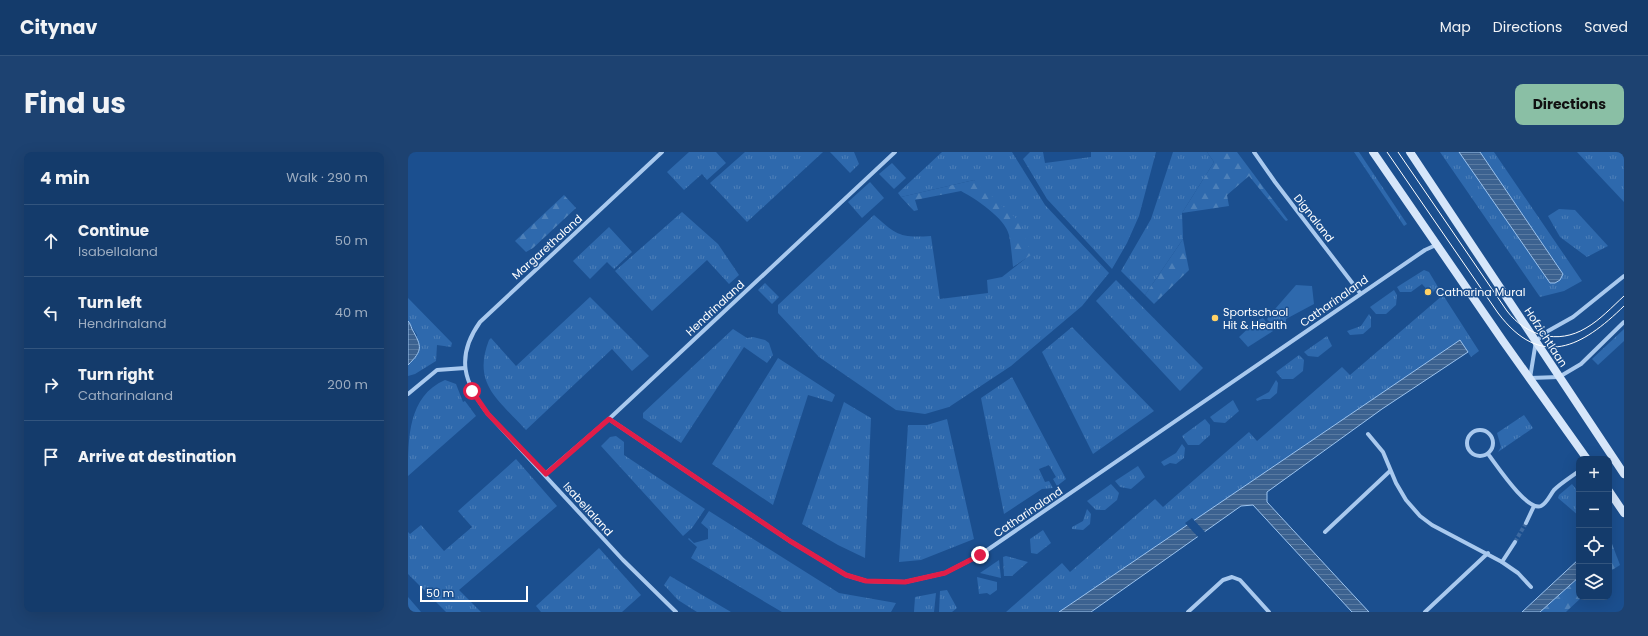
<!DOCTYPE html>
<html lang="en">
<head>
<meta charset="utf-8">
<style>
	:root { --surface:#143b6b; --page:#1d4271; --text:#f1f3f6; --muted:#9dadc1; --line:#33557e; --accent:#8abfa5 }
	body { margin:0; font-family:Poppins,sans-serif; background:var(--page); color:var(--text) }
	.controls { position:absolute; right:12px; bottom:12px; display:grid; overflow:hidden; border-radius:8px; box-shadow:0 4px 16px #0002 }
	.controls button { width:36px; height:36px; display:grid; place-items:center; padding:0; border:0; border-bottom:1px solid var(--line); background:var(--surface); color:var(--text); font:20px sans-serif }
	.scale { position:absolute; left:12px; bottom:10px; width:108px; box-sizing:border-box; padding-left:4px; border:2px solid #fff; border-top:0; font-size:11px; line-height:14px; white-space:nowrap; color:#fff; -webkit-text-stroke:3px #1b4f8f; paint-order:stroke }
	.stop { position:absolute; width:12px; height:12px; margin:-9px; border:3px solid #e11d48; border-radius:50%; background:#fff }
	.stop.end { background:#e11d48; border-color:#fff; box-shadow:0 1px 4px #0008 }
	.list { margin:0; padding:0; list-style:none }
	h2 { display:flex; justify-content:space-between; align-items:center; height:52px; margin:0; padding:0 16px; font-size:17px }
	h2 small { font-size:13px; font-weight:400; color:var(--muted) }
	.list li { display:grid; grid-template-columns:26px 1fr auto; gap:12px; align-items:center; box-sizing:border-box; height:72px; padding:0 16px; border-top:1px solid var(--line) }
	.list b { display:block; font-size:15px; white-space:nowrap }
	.list p { margin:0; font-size:13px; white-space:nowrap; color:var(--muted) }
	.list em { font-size:13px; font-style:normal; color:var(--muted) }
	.icon { flex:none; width:22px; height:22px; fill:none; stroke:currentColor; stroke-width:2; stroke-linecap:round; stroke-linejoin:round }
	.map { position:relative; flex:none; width:1216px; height:460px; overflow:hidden; border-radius:8px }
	header { display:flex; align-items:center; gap:24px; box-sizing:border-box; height:56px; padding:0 20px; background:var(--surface); border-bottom:1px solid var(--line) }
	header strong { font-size:19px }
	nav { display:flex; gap:22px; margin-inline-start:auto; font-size:14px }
	.intro { display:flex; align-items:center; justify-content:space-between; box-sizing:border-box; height:96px; padding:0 24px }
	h1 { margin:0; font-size:28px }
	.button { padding:10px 18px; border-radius:8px; background:var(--accent); color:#111; font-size:14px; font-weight:700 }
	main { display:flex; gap:24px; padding:0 24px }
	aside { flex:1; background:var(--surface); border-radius:8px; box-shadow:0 4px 16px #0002 }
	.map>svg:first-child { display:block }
	.grass { fill:url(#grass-tufts) }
	.forest { fill:url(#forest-firs) }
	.garden { fill:#2e69ad }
	.water { fill:url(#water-rules); stroke:#9cc4f0 }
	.pier { fill:#1b4f8f }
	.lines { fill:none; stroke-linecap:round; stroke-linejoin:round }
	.minor-tunnel { stroke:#3d69a0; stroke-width:4; stroke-dasharray:4 2; stroke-linecap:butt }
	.minor { stroke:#a9c9ee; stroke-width:4 }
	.secondary { stroke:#d6e6fa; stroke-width:8 }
	.tram { stroke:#fff; stroke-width:1 }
	.route { stroke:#e11d48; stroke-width:5 }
	.poi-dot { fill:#ffd166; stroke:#1b4f8f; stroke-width:1.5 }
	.labels { text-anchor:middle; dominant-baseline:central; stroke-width:3; stroke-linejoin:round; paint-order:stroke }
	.street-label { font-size:11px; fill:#fff; stroke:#1b4f8f }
	.poi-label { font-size:11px; fill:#fff; stroke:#1b4f8f; text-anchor:start }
</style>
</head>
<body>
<header>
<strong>Citynav</strong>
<nav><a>Map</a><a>Directions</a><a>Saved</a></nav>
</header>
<div class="intro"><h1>Find us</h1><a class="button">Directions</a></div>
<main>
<aside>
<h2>4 min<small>Walk · 290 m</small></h2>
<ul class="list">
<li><svg class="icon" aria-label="ahead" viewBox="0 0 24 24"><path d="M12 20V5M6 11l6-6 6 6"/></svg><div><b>Continue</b><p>Isabellaland</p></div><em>50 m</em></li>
<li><svg class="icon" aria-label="left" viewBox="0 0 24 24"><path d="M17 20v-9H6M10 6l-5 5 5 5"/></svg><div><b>Turn left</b><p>Hendrinaland</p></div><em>40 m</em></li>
<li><svg class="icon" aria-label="right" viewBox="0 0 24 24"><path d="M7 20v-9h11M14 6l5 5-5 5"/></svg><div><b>Turn right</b><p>Catharinaland</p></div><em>200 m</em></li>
<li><svg class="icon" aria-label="arrive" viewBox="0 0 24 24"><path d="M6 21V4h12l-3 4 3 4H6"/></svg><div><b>Arrive at destination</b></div></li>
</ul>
</aside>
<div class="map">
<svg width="1216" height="460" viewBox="0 0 1216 460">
	<defs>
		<pattern id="grass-tufts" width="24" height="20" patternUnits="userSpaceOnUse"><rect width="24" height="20" fill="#2e69ad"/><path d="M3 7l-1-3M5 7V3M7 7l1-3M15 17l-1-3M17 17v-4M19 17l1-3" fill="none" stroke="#4d80b9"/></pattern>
		<pattern id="forest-firs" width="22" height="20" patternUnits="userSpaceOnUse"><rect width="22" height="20" fill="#2e69ad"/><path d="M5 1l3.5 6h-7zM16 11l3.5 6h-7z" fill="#4d80b9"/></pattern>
		<pattern id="water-rules" width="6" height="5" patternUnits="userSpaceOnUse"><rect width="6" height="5" fill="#3c6290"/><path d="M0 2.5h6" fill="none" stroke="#597aa1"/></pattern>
	</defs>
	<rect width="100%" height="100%" fill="#1b4f8f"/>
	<g class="grass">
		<path d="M 281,0 L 308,0 L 318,11 L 299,28 L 294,22 L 276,38 L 259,20 Z"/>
		<path d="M 337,0 L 415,0 L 339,70 L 302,31 Z"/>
		<path d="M 422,0 L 446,0 L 451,12 L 442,21 Z"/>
		<path d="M 534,0 L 604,0 L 637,53 L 701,121 L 674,154 L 603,214 L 541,255 L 517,262 L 488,258 L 411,205 L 370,161 L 370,153 L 466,63 C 489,83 491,86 523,84 L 532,147 L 580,141 L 579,128 L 594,125 L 622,103 L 566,28 L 493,45 L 490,41 Z"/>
		<path d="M 622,0 L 635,0 L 637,11 L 683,5 L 683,0 L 748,0 L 731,64 L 719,91 L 704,117 L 639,47 L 615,7 Z"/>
		<path d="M 765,0 L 799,0 L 806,10 L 774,61 L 775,87 L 737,143 L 713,119 L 743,67 Z"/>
		<path d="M 946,0 L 951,0 L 999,72 L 996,74 Z"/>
		<path d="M 1032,0 L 1051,0 L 1142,131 L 1147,131 L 1152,128 L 1155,122 L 1072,0 L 1086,0 L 1174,129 L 1156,139 L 1132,145 Z"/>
		<path d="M 1169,0 L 1216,0 L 1216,50 Z"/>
		<path d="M 484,11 L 498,26 L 486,37 L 471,22 Z"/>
		<path d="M 462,30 L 476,46 L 454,66 L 440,50 Z"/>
		<path d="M 1151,57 L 1167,58 L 1200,94 L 1179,105 L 1152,85 L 1140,64 Z"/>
		<path d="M 274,60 L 310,92 L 331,123 L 321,132 L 299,108 L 244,159 L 207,119 Z"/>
		<path d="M 201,75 L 224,100 L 206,117 L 199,110 L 182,127 L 165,109 Z"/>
		<path d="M 1016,118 L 1021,120 L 1030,135 L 1023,142 L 1014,132 L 1003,140 L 992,140 L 989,135 Z"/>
		<path d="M 708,128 L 795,216 L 772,239 L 688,149 Z"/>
		<path d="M 357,131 L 371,145 L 364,152 L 350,138 Z"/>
		<path d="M 986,138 L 989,143 L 988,153 L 978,162 L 968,162 L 962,155 Z"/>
		<path d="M 1035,143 L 1071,199 L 1063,205 L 1052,188 L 651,460 L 598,460 L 654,411 L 662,420 L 747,347 L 755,355 L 841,280 L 849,289 L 934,215 L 942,223 Z"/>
		<path d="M 182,145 L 241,204 L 224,219 L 204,197 L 118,278 C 90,247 64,232 81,188 L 83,186 L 108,214 Z"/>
		<path d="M 0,146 L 44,191 L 43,195 L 29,193 L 28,209 L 7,222 L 0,224 L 0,213 L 8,204 L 9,183 L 0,169 Z"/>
		<path d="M 867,157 L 878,159 L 878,171 L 868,177 L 859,167 Z"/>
		<path d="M 961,162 L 963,165 L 963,175 L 955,182 L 942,183 L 939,179 L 953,174 Z"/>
		<path d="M 664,175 L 746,259 L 685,302 L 634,200 Z"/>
		<path d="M 325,177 L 339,186 L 345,185 L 357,188 L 361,191 L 365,203 L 359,211 L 336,195 L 273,291 L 235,266 L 235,261 Z"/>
		<path d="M 1216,177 L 1216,189 L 1190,213 L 1184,207 Z"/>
		<path d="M 919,184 L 924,194 L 910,205 L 900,204 L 896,200 Z"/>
		<path d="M 891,203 L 896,208 L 895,219 L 885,227 L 874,227 L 868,220 Z"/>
		<path d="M 370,206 L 427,243 L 424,250 L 400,243 L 365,353 L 304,312 Z"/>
		<path d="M 604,225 L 658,327 L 649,334 L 645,327 L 648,325 L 641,313 L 631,317 L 637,330 L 641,329 L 645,336 L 634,337 L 596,362 L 573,246 Z"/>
		<path d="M 37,228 L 48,232 L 55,250 L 57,249 L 68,264 L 0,324 C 0,286 0,244 37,228 Z"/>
		<path d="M 868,228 L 870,231 L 869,241 L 862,247 L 855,247 L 849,249 L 848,247 L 861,240 Z"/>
		<path d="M 825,248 L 831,259 L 817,271 L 806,270 L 802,265 Z"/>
		<path d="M 436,250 L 463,266 L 457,406 L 430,393 L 394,372 Z"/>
		<path d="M 1116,263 L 1125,276 L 1090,300 L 1093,295 L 1089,281 Z"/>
		<path d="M 539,267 L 566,387 L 513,408 L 491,410 L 500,273 L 519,273 Z"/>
		<path d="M 797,267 L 802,273 L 802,283 L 791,293 L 780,293 L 774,284 Z"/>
		<path d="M 208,284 L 216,290 L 216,303 L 297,357 L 284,376 L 275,384 L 193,294 L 202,285 Z"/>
		<path d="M 774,292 L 777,296 L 776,306 L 768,312 L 762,311 L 756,314 L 753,310 L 768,301 Z"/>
		<path d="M 108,307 L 149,354 L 51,438 L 73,460 L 38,460 L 0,422 L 0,380 L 2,382 L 13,373 L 36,399 L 64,375 L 50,359 Z"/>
		<path d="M 730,314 L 737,325 L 723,337 L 712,335 L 707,329 Z"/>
		<path d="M 703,332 L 711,341 L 709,348 L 697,358 L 688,358 L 679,349 Z"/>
		<path d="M 1164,332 L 1171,341 L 1171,364 L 1150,346 L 1151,343 Z"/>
		<path d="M 679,357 L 683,362 L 682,372 L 675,378 L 664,377 L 664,375 L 675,369 Z"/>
		<path d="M 301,359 L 431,441 L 488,451 L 483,460 L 374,460 L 283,406 L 289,395 L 280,387 L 281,386 L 286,391 L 300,387 L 300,377 L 293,371 Z"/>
		<path d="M 635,378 L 643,391 L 629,402 L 623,401 L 622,387 Z"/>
		<path d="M 191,396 L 233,443 L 214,460 L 133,460 L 128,454 Z"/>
		<path d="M 598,404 L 620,410 L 604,424 L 596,424 L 595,405 Z"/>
		<path d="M 591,408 L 593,426 L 572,421 Z"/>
		<path d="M 262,424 L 323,460 L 289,460 L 270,448 L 256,433 Z"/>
		<path d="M 569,425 L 589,430 L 589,438 L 582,443 L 579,441 L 571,442 Z"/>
		<path d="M 539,438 L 549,456 L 544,460 L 531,460 L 532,439 Z"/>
		<path d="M 528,441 L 526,460 L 506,460 L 507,445 Z"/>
		<path d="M 0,445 L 13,460 L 0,460 Z"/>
	</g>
	<g class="forest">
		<path d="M 799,0 L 829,0 L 880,68 L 878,69 L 876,67 L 841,24 L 819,43 L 821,54 L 774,61 L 806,10 Z"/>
		<path d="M 566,28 L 612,70 L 623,103 L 605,115 C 604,105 603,93 601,83 C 597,66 568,47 553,39 L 507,48 L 510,58 L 506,59 L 493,45 Z"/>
		<path d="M 156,43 L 168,56 L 125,96 L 118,100 L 107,89 Z"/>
		<path d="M 775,87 L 781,118 L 746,152 L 737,143 Z"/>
		<path d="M 1201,384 L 1212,413 L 1201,420 Z"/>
		<path d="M 1171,425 L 1171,445 L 1174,445 L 1160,458 L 1158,460 L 1132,460 Z"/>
	</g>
	<g class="garden">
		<path d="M 888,133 L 904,134 L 906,152 L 878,167 L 878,159 L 867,157 Z"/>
		<path d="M 855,166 L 865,179 L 840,195 L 831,185 L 848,169 Z"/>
	</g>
	<g class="water">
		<path d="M 1051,0 L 1072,0 L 1155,122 L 1152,128 L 1147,131 L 1142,131 Z"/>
		<path d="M 0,169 C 2,171 3,174 4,177 C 14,195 15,198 0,213 Z"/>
		<path d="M 1052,188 L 1060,200 L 974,257 L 859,340 L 859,350 L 961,460 L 944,460 L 845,353 L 833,354 L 683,460 L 651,460 Z"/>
		<path d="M 1171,407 L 1171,425 L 1132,460 L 1114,460 Z"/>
	</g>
	<path class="pier" d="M 784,366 L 798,381 L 791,386 L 777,371 Z"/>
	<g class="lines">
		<path class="minor-tunnel" d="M 1107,390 L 1118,371"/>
		<g class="minor">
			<path d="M 254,0 L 72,170 C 47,205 56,231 80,262 L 215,408 L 268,460"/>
			<path d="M 846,0 L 867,30 L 952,141"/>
			<path d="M 1216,124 L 1165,165 L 1140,179 L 1128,189 L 1122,226 L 1151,225 L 1173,212 L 1216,170"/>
			<path d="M 0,242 L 29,218 L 57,216"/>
			<path d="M 201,267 L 382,389 L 438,423 L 458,429 L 497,430 L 537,421 L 572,403 L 1017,98 L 1028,93"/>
			<circle cx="1072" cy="291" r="13"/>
			<path d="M 960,282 L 975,300 L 988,331 L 998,348 L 1012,364 L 1024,373 L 1094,410 L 1110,421 L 1123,435"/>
			<path d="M 1080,302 C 1088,312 1119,360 1133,354 C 1139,351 1142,343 1146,338 C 1153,331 1163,325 1171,319"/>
			<path d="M 137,322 L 201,267 L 487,0"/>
			<path d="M 1118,371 L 1126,354"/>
			<path d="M 917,380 L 982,319"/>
			<path d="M 1094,410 L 1107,390"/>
			<path d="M 780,460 L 815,428 L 824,425 L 832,428 L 861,460"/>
			<path d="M 1017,460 L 1080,401"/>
		</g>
		<g class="secondary">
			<path d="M 965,0 L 1095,189 L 1179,307"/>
			<path d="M 1002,0 L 1216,322"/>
			<path d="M 1201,339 L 1216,361"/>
		</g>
		<g class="tram">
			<path d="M 979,0 L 1090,161 C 1133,218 1174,195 1216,154"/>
			<path d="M 990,0 L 1099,159 C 1118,184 1150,193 1178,176 C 1192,168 1204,155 1216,144"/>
		</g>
	</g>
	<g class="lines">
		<path class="route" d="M 64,239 L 80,262 L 138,322 L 201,267 L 382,389 L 438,423 L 458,429 L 497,430 L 537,421 L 572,403"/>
	</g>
	<g class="poi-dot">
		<circle cx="1020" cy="140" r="4"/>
		<circle cx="807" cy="166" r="4"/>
	</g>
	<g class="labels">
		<g class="street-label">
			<text transform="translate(906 66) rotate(52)">Dignaland</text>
			<text transform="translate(139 95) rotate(-42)">Margarethaland</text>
			<text transform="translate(926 149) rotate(-35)">Catharinaland</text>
			<text transform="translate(307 156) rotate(-43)">Hendrinaland</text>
			<text transform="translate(1138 185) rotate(57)">Hofzichtlaan</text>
			<text transform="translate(180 357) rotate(48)">Isabellaland</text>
			<text transform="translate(620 360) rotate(-34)">Catharinaland</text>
		</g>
		<g class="poi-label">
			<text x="1028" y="140">Catharina Mural</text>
			<text x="815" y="160">Sportschool<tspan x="815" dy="13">Hit &amp; Health</tspan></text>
		</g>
	</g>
</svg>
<div class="controls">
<button>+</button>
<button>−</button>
<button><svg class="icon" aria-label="locate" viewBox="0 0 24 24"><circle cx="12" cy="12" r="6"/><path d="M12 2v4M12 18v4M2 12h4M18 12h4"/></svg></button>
<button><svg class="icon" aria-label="layers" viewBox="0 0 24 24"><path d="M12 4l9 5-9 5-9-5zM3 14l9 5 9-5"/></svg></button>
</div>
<div class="scale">50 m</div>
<div class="stop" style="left:64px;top:239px"></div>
<div class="stop end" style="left:572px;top:403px"></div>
</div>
</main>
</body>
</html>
